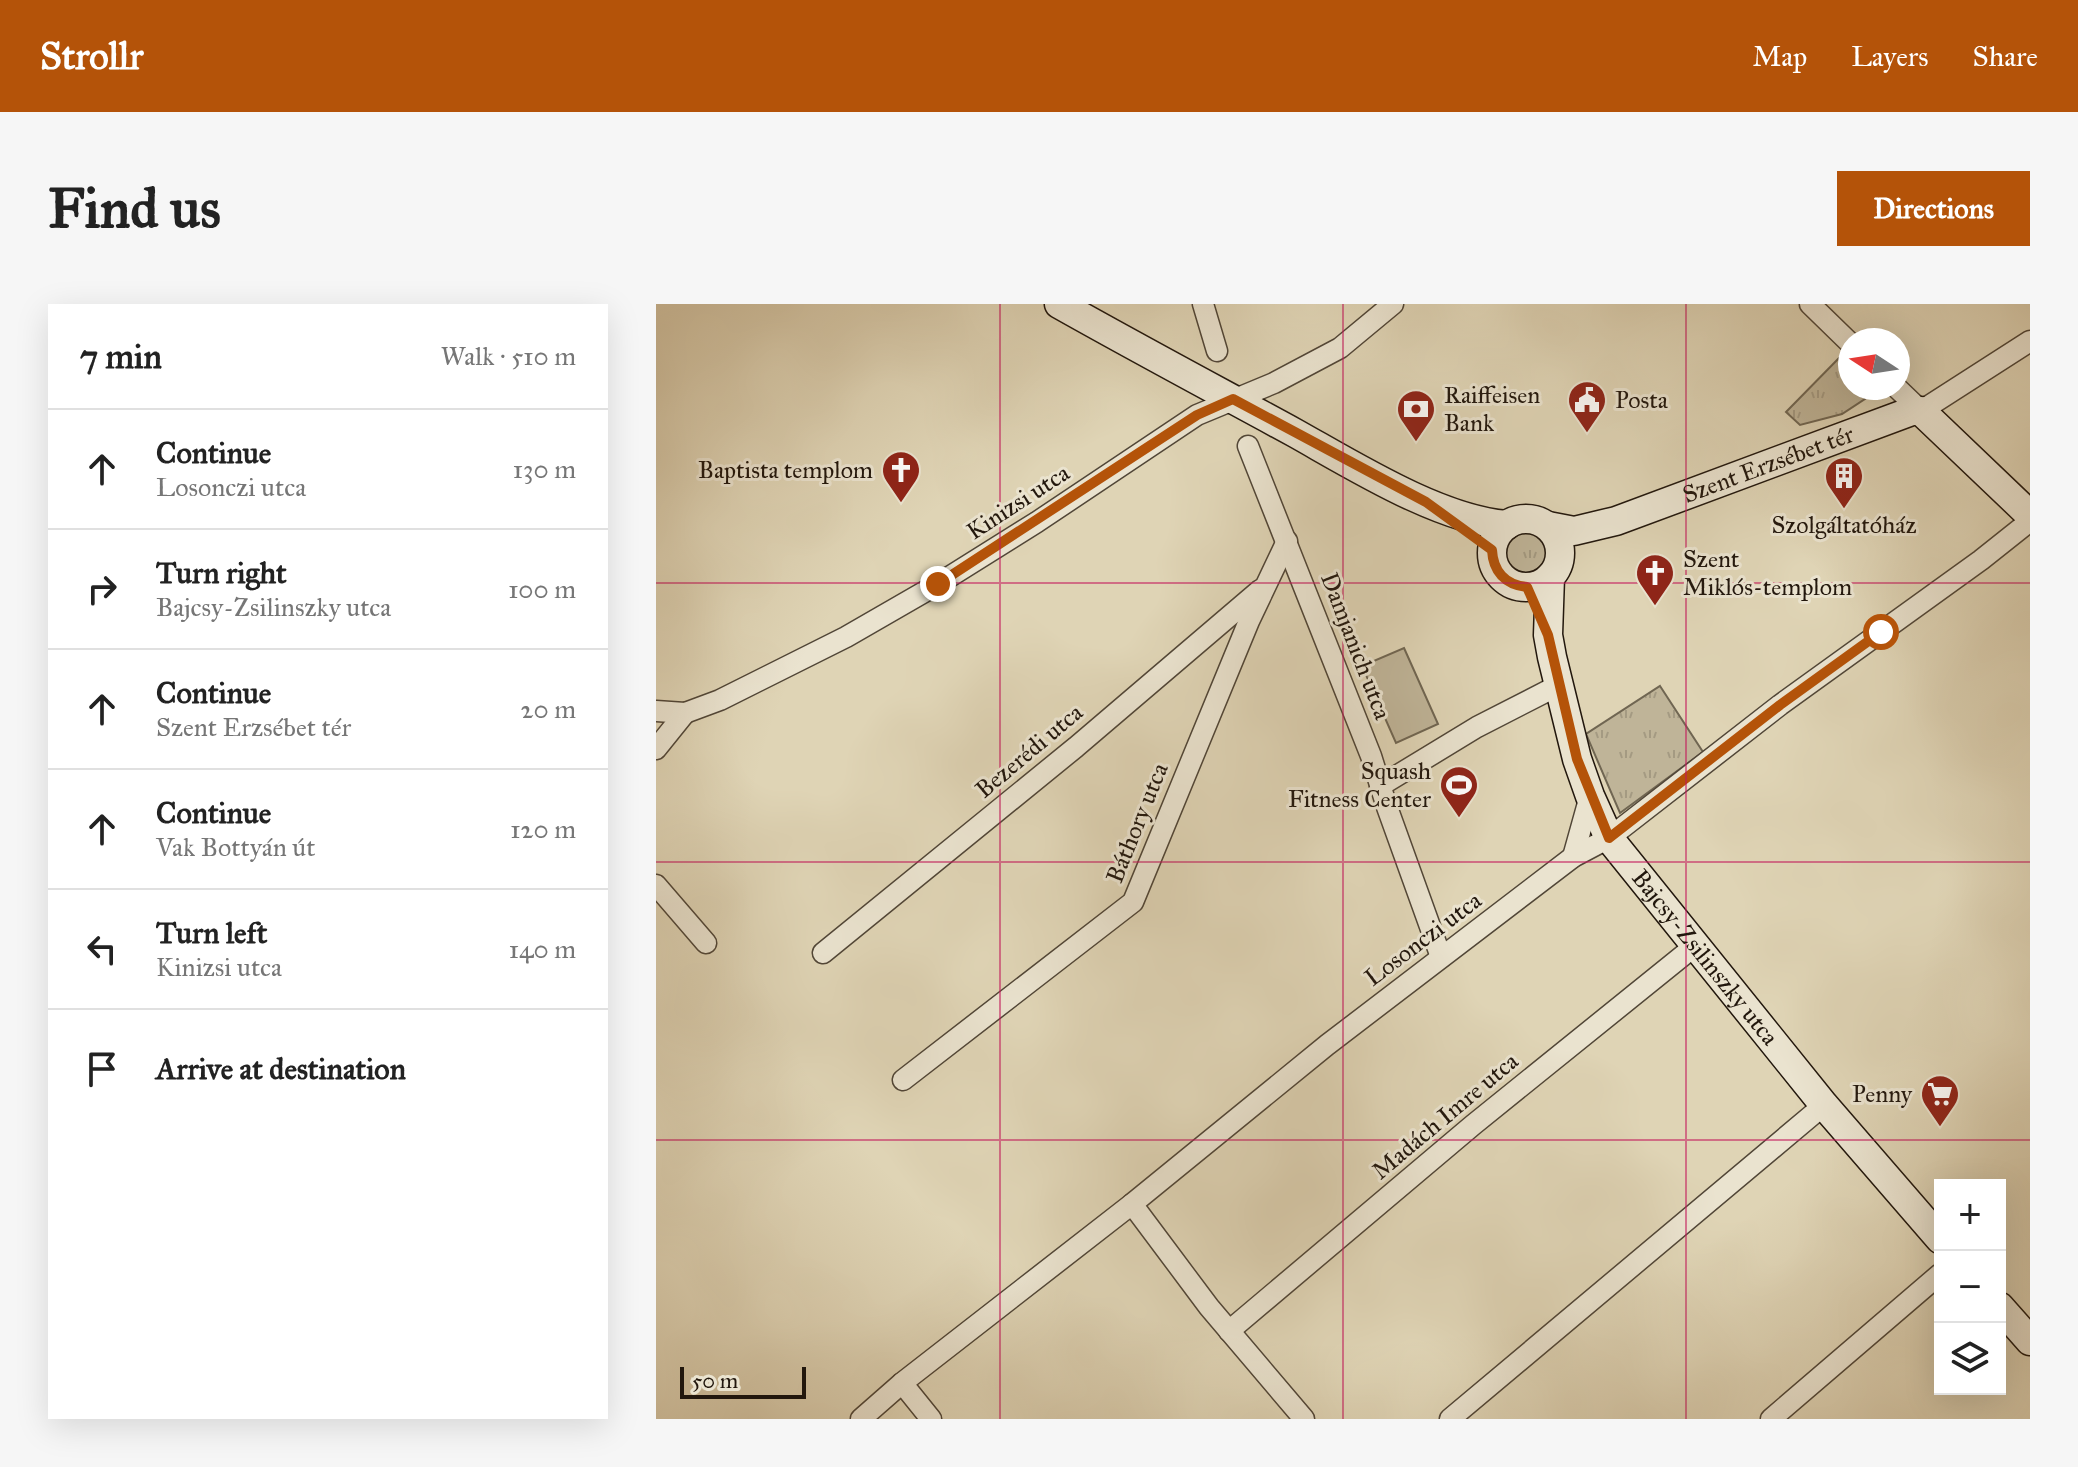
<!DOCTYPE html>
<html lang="en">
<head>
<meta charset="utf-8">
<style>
	:root { --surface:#fff; --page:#f6f6f6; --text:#222; --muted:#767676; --line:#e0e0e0; --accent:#b45309 }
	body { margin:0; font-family:"IM FELL Great Primer",serif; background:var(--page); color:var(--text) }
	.controls { position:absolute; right:24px; bottom:24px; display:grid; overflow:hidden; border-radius:0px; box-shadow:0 8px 32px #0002 }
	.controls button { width:72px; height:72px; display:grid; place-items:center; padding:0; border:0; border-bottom:2px solid var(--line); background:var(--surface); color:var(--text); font:40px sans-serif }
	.compass { position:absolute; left:1182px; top:24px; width:72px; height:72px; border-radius:50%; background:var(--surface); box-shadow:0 8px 32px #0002; rotate:282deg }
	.scale { position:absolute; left:24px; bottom:20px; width:126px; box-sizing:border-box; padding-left:8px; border:4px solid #22170d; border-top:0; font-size:22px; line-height:28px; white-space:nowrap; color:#22170d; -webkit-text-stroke:6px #eae3cf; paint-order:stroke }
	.stop { position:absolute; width:24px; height:24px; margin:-18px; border:6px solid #b45309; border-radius:50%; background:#fff }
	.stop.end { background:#b45309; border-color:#fff; box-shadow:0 2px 8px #0008 }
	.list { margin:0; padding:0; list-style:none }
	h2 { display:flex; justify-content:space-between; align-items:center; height:104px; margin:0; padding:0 32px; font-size:34px }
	h2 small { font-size:26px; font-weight:400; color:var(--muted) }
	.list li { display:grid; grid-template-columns:52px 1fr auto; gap:24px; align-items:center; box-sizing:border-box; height:120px; padding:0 32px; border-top:2px solid var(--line) }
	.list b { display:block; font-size:30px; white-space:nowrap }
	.list p { margin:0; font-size:26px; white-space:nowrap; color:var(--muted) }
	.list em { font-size:26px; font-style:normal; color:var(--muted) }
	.icon { flex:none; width:44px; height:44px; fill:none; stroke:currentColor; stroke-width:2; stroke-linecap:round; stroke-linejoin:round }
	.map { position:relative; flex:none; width:1374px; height:1115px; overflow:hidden; border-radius:0px }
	header { display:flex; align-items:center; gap:48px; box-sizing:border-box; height:112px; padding:0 40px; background:var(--accent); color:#fff }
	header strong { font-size:38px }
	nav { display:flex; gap:44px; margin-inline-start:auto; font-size:28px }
	.intro { display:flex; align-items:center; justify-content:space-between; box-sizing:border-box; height:192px; padding:0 48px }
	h1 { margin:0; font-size:56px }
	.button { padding:20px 36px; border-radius:0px; background:var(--accent); color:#fff; font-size:28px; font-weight:700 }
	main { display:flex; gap:48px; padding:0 48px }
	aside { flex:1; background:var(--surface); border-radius:0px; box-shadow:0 8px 32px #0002 }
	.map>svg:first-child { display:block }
	.grass { fill:url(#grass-tufts); stroke:#706652; stroke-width:2 }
	.pitch { fill:#bfb498; stroke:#706652; stroke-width:2 }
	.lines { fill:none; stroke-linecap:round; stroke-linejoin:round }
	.street-casing { stroke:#514637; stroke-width:23 }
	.secondary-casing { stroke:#22170d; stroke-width:31 }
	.street { stroke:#eae3cf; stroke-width:20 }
	.secondary { stroke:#eae3cf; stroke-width:28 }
	.route { stroke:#b45309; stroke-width:10 }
	.grid { fill:none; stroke:#c2185b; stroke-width:2; stroke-opacity:0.55 }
	.labels { text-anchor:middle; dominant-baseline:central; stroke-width:6; stroke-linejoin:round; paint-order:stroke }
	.poi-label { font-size:24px; fill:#22170d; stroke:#eae3cf; text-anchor:start }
	.street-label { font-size:24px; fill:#22170d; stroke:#eae3cf }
</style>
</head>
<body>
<header>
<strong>Strollr</strong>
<nav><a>Map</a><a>Layers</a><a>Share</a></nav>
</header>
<div class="intro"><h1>Find us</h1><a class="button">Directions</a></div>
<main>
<aside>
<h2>7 min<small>Walk · 510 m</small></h2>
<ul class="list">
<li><svg class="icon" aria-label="ahead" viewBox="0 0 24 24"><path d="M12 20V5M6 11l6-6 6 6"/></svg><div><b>Continue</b><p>Losonczi utca</p></div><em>130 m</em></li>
<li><svg class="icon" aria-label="right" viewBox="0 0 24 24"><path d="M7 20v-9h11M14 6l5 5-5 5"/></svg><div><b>Turn right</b><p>Bajcsy-Zsilinszky utca</p></div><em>100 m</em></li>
<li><svg class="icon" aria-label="ahead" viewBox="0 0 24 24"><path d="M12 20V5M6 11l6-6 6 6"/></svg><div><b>Continue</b><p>Szent Erzsébet tér</p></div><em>20 m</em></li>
<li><svg class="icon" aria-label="ahead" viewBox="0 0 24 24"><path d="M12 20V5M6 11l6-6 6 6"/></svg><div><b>Continue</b><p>Vak Bottyán út</p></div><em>120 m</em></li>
<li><svg class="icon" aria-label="left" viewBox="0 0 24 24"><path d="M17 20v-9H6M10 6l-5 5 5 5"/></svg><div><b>Turn left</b><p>Kinizsi utca</p></div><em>140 m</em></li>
<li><svg class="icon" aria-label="arrive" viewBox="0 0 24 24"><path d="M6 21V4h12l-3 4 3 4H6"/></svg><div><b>Arrive at destination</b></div></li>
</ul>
</aside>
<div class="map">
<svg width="1374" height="1115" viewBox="0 0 1374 1115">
	<defs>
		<pattern id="grass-tufts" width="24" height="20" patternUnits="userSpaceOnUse" patternTransform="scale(2)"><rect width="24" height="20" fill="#bfb498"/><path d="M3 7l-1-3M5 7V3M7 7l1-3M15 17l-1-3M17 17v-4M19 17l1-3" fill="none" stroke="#a49a82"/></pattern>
	</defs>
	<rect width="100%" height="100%" fill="#dfd4b5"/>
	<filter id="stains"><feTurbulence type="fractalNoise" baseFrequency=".0025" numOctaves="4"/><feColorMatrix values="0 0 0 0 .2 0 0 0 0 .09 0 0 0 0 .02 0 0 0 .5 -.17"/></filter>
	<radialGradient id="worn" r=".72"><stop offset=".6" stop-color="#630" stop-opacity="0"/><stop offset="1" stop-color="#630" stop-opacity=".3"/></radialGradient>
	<g class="grass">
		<path d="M 1185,52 L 1194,61 L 1194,84 L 1218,84 L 1221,87 L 1186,110 L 1144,121 L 1130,108 Z"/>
		<circle cx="871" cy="251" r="25"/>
		<path d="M 1004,382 L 1047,448 L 964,509 L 930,430 Z"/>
	</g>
	<path class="pitch" d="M 748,344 L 782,420 L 740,439 L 706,362 Z"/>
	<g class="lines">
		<defs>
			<g id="street">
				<path d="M 547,0 L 561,47"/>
				<path d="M 1154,0 L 1194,39"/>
				<path d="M 1241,84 L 1265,107 L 1374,37"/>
				<path d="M 592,142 L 715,452 L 731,503 L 785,653"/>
				<path d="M 0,407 L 29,409 L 64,396 L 190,333 L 282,280 L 381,218 L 541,111 L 618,79 L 684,44 L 737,0"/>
				<path d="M 0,445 L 29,409"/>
				<path d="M 724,482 L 821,423 L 903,381"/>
				<path d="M 917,553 L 934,492"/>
				<path d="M 0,581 L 50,639"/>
				<path d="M 167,649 L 420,443 L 604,286"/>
				<path d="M 247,776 L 477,598 L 593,317 L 631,237"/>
				<path d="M 476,900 L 553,1003 L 648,1115"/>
				<path d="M 573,1027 L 817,821 L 1040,641"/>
				<path d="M 246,1079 L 275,1115"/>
				<path d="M 205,1115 L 246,1079 L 476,900 L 671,741 L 917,553 L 953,534 L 1124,401 L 1325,256 L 1374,217"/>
				<path d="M 794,1115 L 1168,801"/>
				<path d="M 1115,1115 L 1284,970"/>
			</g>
			<g id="secondary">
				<path d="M 403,0 C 481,44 560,86 639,129 C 698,162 784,216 851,221"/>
				<circle cx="870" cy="249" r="34"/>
				<path id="s1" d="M 892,222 L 918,227 L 960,217 L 1256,107 L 1265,107 L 1374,211"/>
				<path id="s2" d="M 894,273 L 892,331 L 896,353 L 921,455 L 934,492 L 953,534 L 1168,801 L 1284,935"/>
				<path d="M 1344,1003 L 1374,1037"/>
			</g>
		</defs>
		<use href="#street" class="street-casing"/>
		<use href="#secondary" class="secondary-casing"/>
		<use href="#street" class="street"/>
		<use href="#secondary" class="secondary"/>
	</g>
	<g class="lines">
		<path class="route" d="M 282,280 L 541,111 L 577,95 L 770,198 L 836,246 C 837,267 849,281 871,283 L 892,331 L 921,455 L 953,534 L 1124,401 L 1225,328"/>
	</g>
	<path class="grid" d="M 344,0 L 344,1115M 687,0 L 687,1115M 1030,0 L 1030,1115M 0,279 L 1374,279M 0,558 L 1374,558M 0,836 L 1374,836"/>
	<defs>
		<symbol id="civic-pin" viewBox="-11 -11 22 30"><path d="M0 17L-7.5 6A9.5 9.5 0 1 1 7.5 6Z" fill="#8f2418" stroke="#eae3cf"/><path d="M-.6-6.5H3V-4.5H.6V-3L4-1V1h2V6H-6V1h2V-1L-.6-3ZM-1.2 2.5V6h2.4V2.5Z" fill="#fff"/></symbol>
		<symbol id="bank-pin" viewBox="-11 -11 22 30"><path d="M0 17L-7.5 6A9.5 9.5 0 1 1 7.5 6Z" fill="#8f2418" stroke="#eae3cf"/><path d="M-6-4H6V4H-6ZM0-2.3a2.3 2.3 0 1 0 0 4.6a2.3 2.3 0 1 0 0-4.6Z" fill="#fff"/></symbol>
		<symbol id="church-pin" viewBox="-11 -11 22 30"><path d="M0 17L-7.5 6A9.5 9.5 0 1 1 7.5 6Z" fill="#8f2418" stroke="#eae3cf"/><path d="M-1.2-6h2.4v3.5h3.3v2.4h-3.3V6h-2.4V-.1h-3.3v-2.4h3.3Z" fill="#fff"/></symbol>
		<symbol id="building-pin" viewBox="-11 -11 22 30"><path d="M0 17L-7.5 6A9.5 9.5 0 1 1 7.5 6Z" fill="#8f2418" stroke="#eae3cf"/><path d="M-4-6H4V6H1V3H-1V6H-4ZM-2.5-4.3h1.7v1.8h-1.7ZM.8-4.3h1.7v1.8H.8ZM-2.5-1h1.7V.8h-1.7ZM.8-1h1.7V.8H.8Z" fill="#fff"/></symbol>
		<symbol id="stadium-pin" viewBox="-11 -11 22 30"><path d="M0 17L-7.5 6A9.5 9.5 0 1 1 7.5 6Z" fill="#8f2418" stroke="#eae3cf"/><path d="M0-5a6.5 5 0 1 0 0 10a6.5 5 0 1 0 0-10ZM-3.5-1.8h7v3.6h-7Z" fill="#fff"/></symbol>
		<symbol id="supermarket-pin" viewBox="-11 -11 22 30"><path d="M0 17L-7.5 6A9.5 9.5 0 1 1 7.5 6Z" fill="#8f2418" stroke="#eae3cf"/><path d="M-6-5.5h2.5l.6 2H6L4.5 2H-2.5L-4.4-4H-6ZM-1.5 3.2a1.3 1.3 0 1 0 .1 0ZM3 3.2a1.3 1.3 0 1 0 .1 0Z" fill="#fff"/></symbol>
	</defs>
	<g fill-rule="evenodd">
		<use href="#civic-pin" x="909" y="74" width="44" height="60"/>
		<use href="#bank-pin" x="738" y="83" width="44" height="60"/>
		<use href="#church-pin" x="223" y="144" width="44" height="60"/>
		<use href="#building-pin" x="1166" y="150" width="44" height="60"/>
		<use href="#church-pin" x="977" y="247" width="44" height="60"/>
		<use href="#stadium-pin" x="781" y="459" width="44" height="60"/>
		<use href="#supermarket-pin" x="1262" y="768" width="44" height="60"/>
	</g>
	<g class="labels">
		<g class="poi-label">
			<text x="788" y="91">Raiffeisen<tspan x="788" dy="28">Bank</tspan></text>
			<text x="959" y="96">Posta</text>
			<text x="217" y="166" text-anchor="end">Baptista templom</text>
			<text x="1188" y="221" text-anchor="middle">Szolgáltatóház</text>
			<text x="1027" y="255">Szent<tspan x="1027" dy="28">Miklós-templom</tspan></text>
			<text x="775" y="467" text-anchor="end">Squash<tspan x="775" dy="28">Fitness Center</tspan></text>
			<text x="1256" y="790" text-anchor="end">Penny</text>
		</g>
		<g class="street-label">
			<text stroke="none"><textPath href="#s1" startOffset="232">Szent Erzsébet tér</textPath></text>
			<text transform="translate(362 198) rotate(-33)">Kinizsi utca</text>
			<text transform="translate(700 342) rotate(69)">Damjanich utca</text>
			<text transform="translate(373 447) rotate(-40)">Bezerédi utca</text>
			<text transform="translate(481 519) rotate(-68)">Báthory utca</text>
			<text transform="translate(767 635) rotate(-37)">Losonczi utca</text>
			<text stroke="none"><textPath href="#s2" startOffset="424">Bajcsy-Zsilinszky utca</textPath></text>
			<text transform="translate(789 812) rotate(-40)">Madách Imre utca</text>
		</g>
	</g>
	<rect width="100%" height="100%" filter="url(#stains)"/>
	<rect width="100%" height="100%" fill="url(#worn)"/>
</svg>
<div class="controls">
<button>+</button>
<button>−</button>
<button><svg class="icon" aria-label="layers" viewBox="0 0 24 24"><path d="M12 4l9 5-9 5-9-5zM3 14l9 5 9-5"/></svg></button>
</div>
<svg class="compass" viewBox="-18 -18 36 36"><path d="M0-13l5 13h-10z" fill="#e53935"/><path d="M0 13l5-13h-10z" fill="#767676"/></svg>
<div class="scale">50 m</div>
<div class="stop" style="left:1225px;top:328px"></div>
<div class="stop end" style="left:282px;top:280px"></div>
</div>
</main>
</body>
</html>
